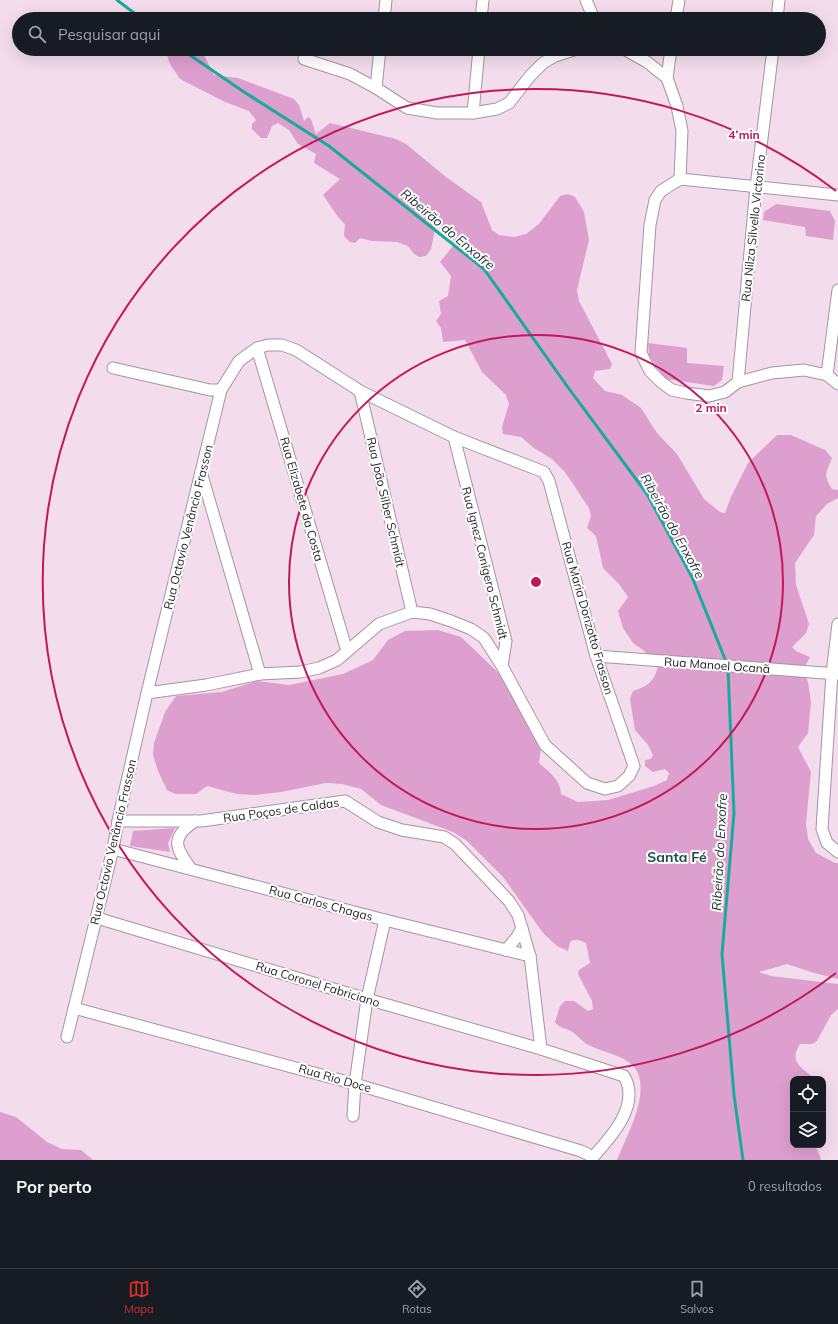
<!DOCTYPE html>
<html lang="pt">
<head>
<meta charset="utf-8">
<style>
	:root { --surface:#171b24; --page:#242831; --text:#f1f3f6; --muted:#9ea1a6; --line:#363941; --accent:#d93025 }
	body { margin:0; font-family:Mulish,sans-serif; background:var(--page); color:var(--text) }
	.controls { position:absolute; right:12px; bottom:12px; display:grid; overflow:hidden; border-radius:8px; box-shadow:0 4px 16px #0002 }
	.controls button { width:36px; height:36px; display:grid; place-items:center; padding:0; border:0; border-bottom:1px solid var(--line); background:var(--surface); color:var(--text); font:20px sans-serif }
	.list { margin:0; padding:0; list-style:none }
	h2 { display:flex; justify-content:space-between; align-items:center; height:52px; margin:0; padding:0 16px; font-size:17px }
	h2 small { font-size:13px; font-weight:400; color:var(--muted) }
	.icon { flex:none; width:22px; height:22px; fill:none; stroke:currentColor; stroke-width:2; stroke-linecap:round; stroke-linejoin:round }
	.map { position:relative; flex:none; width:838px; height:1160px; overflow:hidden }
	.search { position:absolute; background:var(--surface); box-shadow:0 4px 16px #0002; left:12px; right:12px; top:12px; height:44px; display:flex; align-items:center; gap:10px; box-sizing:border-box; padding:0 14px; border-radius:22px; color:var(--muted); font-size:15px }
	.sheet { height:108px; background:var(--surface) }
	nav { display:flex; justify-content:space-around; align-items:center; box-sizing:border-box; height:56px; border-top:1px solid var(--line); background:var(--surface); font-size:11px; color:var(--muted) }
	nav a { display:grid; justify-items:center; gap:2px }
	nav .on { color:var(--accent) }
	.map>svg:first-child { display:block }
	.green { fill:#dd9fcd }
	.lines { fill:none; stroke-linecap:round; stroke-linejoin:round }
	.stream { stroke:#18ab9b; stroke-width:3 }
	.minor-casing { stroke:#a793a1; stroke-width:13 }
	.minor { stroke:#fff; stroke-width:11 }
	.ring { fill:none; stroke:#c2185b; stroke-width:2 }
	.labels { text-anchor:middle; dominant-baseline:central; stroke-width:4; stroke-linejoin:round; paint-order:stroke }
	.street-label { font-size:12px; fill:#251d23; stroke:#fff }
	.water-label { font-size:13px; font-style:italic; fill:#1a302d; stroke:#fff }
	.quarter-label { font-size:14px; font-weight:bold; fill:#154f48; stroke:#fff }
	.centre { fill:#c2185b; stroke:#fff; stroke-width:2 }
	.ring-label { font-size:12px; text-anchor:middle; font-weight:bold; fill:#c2185b; stroke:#fff; stroke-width:4; stroke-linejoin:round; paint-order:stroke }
</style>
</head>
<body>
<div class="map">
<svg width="838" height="1160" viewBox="0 0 838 1160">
	<rect width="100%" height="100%" fill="#f3dded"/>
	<g class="green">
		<path d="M 165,49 L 199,49 L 204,55 L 214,75 L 238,78 L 294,99 L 299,105 L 304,121 L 308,117 L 311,119 L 316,134 L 330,123 L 396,139 L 406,144 L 446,177 L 481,202 L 492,230 L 499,235 L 514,237 L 526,234 L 539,224 L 560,196 L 568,194 L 575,197 L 584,212 L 589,240 L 577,290 L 579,301 L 612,364 L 610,369 L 595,371 L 593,378 L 605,391 L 622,395 L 641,408 L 657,433 L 677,454 L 704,499 L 720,512 L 725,513 L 731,497 L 748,463 L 777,435 L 791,435 L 825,450 L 832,458 C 826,473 823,475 832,489 L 838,490 L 838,498 L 827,504 L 816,516 L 814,535 L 795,563 L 796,585 L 809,624 L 806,633 L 792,647 L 796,651 L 810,657 L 803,670 L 808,682 L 811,702 L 808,733 L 798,747 L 811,772 L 806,823 L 808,839 L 816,853 L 835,863 L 838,863 L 838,979 L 814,973 L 787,964 L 759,972 L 771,976 L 838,984 L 838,1009 L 831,1015 L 817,1041 L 812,1044 L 800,1044 C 789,1061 800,1067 813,1077 L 813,1079 L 793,1079 L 793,1145 L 815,1145 L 820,1156 L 821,1160 L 617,1160 C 626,1137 653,1090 634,1067 C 623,1054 599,1052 585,1043 C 580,1039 576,1034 571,1031 C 564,1027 560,1029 555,1022 L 560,1006 L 565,1001 L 574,1001 L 588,1011 L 593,1009 L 592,1001 L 578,974 L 579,970 L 590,963 L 586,943 C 580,940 575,938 570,942 L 568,951 L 557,946 L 543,933 L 503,877 L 467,841 L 453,832 L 381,805 L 361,789 L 342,784 L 326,783 L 281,792 L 255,795 L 237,794 L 207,786 L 196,794 L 175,794 L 167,790 L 158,771 L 153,755 L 154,743 L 165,712 L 176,696 L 222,692 L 257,681 L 289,685 L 343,674 L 373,660 L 388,640 L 405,631 L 438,630 L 461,637 L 504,678 L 542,740 L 539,763 C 549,772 561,780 561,794 L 578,802 L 608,800 L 654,786 L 667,780 L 669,773 L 665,769 L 653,772 L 645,766 L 645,760 L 651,759 L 653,755 L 648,745 L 635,730 L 630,699 L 633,691 C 648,686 654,682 658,666 L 643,650 L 633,643 L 623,628 L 618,611 L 628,597 L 619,584 L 603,568 L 596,536 L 587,528 L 591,516 L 589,508 L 565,472 L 552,459 L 534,448 L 521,437 L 503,434 L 502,427 L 509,404 L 506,395 L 482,372 L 465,340 L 443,342 L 441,328 L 436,321 L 441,314 L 439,301 L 448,296 L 451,276 L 440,262 L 453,246 L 453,236 L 443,227 L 436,225 L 431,249 L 426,256 L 419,257 L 414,254 L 408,246 L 397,242 L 372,241 L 360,238 L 355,243 L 350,242 L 344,236 L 345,224 L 338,217 L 323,195 L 340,179 L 314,163 L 316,154 L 298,144 L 289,130 L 278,123 L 272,126 L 267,138 L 261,138 L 252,129 L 252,124 L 256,120 L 249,111 L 225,102 L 180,79 L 170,64 Z"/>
		<path d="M 776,204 L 830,211 L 835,221 L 833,240 L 806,236 L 805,227 L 763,220 L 764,212 Z"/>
		<path d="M 648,343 L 687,348 L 687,363 L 724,366 L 722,380 L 714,386 L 665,379 L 649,355 Z"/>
		<path d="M 175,828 L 168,843 L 170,852 L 130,846 L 133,831 Z"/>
		<path d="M 0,1112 L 16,1117 L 47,1142 L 62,1149 L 81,1150 L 93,1160 L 0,1160 Z"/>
	</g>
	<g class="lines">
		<g class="stream">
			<path d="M 117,0 L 142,19"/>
			<path d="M 181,49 L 244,92 L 329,146 L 484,269 L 567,386 L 647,494 L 692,577 L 727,664"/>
			<path d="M 728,669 L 734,813 L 722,954 L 734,1095 L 743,1160"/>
		</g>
		<defs>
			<g id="minor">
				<path d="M 586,0 L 594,19"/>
				<path d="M 384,19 L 386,0"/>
				<path d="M 481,19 L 483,0"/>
				<path d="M 676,19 L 679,0"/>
				<path d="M 777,19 L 779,0"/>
				<path d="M 624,49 L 647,62 L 667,78 L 677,106 L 682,131 L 680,179"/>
				<path d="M 304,59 L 350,74 L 376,88 L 407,108 L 437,113 L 473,113 L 497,109 L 509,103 L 530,76 L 543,63 L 555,56 L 577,49"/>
				<path d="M 667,78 L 671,49"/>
				<path d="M 376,88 L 380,49"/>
				<path d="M 473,113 L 479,49"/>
				<path d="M 680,179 L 661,191 L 655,200 L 650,225 L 641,353 L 650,371 L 661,382 L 672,390 L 686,393 L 709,396 L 725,392 L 738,382 L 772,373 L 804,370 L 827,375 L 838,384"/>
				<path d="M 680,179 L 838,195"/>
				<path d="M 257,348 L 347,651"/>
				<path d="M 113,368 L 210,390 L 221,390"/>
				<path d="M 827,375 L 838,290"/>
				<path d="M 738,382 L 756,187 L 773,49"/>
				<path d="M 360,391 L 412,612"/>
				<path d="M 454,437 L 506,641 L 502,666"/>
				<path d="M 201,472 L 260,674"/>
				<path d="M 838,624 L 832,673 L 822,829 L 827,843 L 838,852"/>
				<path d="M 596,656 L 838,674"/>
				<path d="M 118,821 L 201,821 L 345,801 L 378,822 L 402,830 L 444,837 L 455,844 L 509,901 L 518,915 L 530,956 L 541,1049 L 624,1076 C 641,1105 611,1137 593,1157"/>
				<path d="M 113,849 L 385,920 L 530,956"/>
				<path d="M 191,869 C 175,847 170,838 195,821"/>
				<path d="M 97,918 L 367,999 L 541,1049"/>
				<path d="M 506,950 L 517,937 L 522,928"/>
				<path d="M 74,1008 L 355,1084 L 581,1151 L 593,1157"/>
				<path d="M 67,1037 L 113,849 L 118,821 L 147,693 L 221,390 L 239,361 L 257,348 L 268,345 L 282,345 L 296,350 L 360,391 L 454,437 L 544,472 L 549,481 L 596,656 L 634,766 L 629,776 L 618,786 L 605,789 L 587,783 L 545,745 L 502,666 L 484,638 L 471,629 L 451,621 L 430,614 L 412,612 L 379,624 L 337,660 L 319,668 L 300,672 L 260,674 L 206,685 L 147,693"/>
				<path d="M 353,1116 L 355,1084 L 367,999 L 385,920"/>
			</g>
		</defs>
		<use href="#minor" class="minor-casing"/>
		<use href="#minor" class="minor"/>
	</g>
	<g class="ring">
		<circle cx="536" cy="582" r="247"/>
		<path d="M836 973A493 493 0 1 1 836 191"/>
	</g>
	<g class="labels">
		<g class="street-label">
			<text transform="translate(753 228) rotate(-84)">Rua Nilza Silvello Victorino</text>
			<text transform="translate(302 499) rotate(74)">Rua Elizabete da Costa</text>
			<text transform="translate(386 502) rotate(77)">Rua João Silber Schmidt</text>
			<text transform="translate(188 527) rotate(-76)">Rua Octavio Venâncio Frasson</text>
			<text transform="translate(485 563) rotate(76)">Rua Ignez Conigero Schmidt</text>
			<text transform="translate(588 618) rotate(74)">Rua Maria Dorizotto Frasson</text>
			<text transform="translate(717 665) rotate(4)">Rua Manoel Ocanã</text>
			<text transform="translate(281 810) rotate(-8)">Rua Poços de Caldas</text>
			<text transform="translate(113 842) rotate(-77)">Rua Octavio Venâncio Frasson</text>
			<text transform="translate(321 903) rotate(15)">Rua Carlos Chagas</text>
			<text transform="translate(318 984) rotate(17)">Rua Coronel Fabriciano</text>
			<text transform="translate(335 1078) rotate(16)">Rua Rio Doce</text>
		</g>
		<g class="water-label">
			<text transform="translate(448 229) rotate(40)">Ribeirão do Enxofre</text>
			<text transform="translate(673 526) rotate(61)">Ribeirão do Enxofre</text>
			<text transform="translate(719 852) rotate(-87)">Ribeirão do Enxofre</text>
		</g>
		<g class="quarter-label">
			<text x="677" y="857">Santa Fé</text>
		</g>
	</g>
	<circle cx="536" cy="582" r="6" class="centre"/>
	<g class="ring-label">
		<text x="744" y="139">4 min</text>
		<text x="711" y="412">2 min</text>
	</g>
</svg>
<div class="controls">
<button><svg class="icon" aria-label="locate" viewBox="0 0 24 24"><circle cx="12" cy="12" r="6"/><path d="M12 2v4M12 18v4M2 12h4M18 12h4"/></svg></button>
<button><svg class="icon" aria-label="layers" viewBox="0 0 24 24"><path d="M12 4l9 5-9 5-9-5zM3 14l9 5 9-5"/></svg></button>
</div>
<div class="search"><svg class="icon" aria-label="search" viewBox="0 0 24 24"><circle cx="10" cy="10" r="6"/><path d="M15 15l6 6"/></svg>Pesquisar aqui</div>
</div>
<section class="sheet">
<h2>Por perto<small>0 resultados</small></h2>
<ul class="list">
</ul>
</section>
<nav>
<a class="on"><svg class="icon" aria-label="map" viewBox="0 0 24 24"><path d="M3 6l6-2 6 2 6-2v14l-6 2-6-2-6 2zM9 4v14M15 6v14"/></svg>Mapa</a>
<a><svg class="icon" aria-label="directions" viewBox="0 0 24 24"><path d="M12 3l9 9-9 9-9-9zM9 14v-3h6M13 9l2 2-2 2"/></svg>Rotas</a>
<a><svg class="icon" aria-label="saved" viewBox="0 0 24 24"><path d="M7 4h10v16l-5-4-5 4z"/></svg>Salvos</a>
</nav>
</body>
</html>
